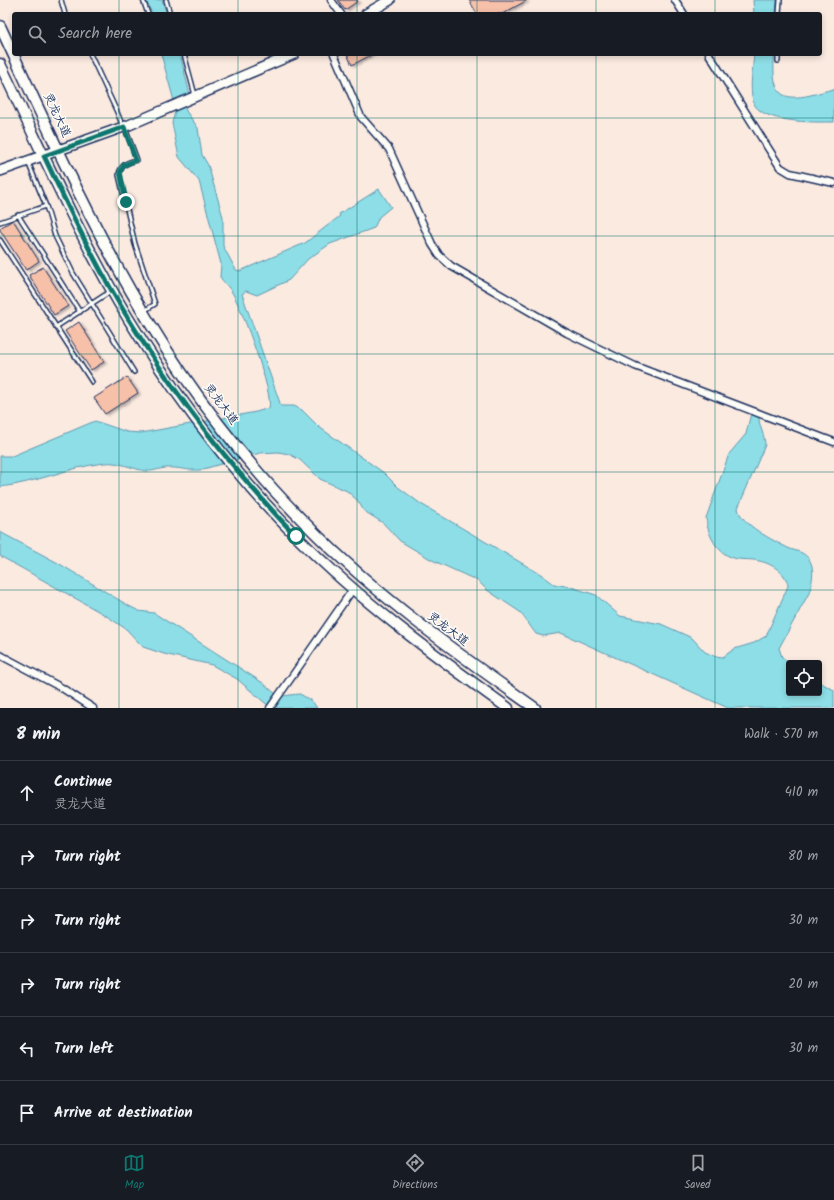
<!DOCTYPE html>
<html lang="en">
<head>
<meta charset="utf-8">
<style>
	:root { --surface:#171b24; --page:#20242c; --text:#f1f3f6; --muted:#9ea1a6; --line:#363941; --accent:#0f766e }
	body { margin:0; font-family:Kalam,"LXGW WenKai TC",sans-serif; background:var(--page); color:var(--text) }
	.controls { position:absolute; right:12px; bottom:12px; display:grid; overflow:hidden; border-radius:4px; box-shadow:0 2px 6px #0003 }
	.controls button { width:36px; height:36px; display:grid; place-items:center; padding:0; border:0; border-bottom:1px solid var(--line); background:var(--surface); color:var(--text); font:20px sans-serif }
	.stop { position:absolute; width:12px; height:12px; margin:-9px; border:3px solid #0f766e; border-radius:50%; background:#fff }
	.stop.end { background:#0f766e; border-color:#fff; box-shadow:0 1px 4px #0008 }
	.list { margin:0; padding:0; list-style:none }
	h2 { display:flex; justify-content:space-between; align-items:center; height:52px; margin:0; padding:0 16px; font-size:17px }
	h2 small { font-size:13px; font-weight:400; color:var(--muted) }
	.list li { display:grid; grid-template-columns:26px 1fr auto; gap:12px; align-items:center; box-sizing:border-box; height:64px; padding:0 16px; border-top:1px solid var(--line) }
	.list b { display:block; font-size:15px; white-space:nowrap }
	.list p { margin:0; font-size:13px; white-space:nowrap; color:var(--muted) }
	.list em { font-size:13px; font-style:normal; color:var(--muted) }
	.icon { flex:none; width:22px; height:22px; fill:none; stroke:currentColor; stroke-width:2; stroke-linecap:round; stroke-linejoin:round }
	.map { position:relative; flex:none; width:834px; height:708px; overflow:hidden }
	.search { position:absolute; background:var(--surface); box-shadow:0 2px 6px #0003; left:12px; right:12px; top:12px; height:44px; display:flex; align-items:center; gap:10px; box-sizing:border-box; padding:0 14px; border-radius:4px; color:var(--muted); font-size:15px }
	.sheet { height:436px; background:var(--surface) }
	nav { display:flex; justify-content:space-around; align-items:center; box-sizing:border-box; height:56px; border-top:1px solid var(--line); background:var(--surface); font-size:11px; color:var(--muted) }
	nav a { display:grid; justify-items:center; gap:2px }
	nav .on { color:var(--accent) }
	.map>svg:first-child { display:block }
	.water { fill:#8ddee6; stroke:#5f98b0 }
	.building { fill:#f6c0a9; stroke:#1b2f5e; filter:url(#shadow) }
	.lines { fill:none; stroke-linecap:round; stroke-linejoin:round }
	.service-casing { stroke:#1b2f5e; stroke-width:6 }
	.minor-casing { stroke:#1b2f5e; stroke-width:9 }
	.secondary-casing { stroke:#1b2f5e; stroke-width:12 }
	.primary-casing { stroke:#1b2f5e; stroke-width:13 }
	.service { stroke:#fdfcf7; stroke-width:3 }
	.minor { stroke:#fdfcf7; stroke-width:6 }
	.secondary { stroke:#fdfcf7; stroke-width:9 }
	.primary { stroke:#fdfcf7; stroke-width:10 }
	.route { stroke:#0f766e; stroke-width:5 }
	.grid { fill:none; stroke:#0f766e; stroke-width:1; stroke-opacity:0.55 }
	.labels { text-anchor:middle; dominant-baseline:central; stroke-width:3; stroke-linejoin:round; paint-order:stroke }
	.street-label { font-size:12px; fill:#1b2f5e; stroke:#fdfcf7 }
</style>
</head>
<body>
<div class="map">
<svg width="834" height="708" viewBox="0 0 834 708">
	<defs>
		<filter id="shadow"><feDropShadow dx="2.5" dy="1.5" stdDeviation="1" flood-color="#0004"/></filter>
	</defs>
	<rect width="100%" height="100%" fill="#fbeae0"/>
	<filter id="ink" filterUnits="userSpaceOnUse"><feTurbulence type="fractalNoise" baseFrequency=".025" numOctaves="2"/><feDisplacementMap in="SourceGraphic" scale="8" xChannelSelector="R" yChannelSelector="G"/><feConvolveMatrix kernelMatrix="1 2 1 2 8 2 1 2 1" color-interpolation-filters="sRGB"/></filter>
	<g filter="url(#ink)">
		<g class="water">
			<path d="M 146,0 L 162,0 L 167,14 L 152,14 Z"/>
			<path d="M 753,0 L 777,0 L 776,14 L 754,14 Z"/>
			<path d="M 161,54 L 180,54 L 190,95 L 183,98 L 186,111 L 198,128 L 202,155 L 208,165 L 223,217 L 223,246 L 236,270 L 240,271 L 305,243 L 340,216 L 339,214 L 379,189 L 391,207 L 379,217 L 374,228 L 330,244 L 308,259 L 289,280 L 257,295 L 246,291 L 242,294 L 281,406 L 294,406 L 302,410 L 319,427 L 384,473 L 398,487 L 421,504 L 542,575 L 554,584 L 571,587 L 596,595 L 620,616 L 661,624 L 692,638 L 705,652 L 714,656 L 723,657 L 734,649 L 754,643 L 766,636 L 788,586 C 787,573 771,563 759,561 C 752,559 745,560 738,559 C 718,556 708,536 706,518 L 729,454 L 746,434 L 751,413 L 759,418 C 759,427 765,435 765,445 L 738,508 C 740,524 774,541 788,548 C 792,550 798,551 802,553 C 817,561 813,580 809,593 L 779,648 L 782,657 L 789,663 L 789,693 L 819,693 L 819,682 L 834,690 L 834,708 L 728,708 L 561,633 L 543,636 L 536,634 L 520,612 L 487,590 L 478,581 L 432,560 L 400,541 L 383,523 L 364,511 L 358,501 L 347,491 L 320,479 L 300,460 L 289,454 L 278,452 L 260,453 L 200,470 C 187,471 178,467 167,468 C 160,468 153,472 146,471 C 132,469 119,461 104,463 C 69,467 36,483 0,487 L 0,456 L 12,456 L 95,421 L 127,432 L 141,433 L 256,412 L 269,408 C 274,394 242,310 233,294 C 230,288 224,283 220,277 L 221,264 L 199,181 L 179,157 L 172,123 L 175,112 L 174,101 Z"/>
			<path d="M 754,54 L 774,54 C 774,64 773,76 776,85 C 782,108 818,92 834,89 L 834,122 C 815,122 759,124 753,101 C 749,86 753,69 754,54 Z"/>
			<path d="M 0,532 L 58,563 L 129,606 L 139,611 L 154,613 L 263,683 C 283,700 275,696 300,694 L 312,701 L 317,708 L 271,708 L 237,679 L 212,665 L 164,654 L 143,647 L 126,629 L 105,615 L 0,556 Z"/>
		</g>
		<g class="building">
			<path d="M 338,0 L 357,0 L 358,1 L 345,10 Z"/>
			<path d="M 469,0 L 526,0 L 526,1 L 502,14 L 477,14 Z"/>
			<path d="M 347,54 L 373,54 L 352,65 Z"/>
			<path d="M 13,220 L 39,261 L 26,270 L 0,230 L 0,228 Z"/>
			<path d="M 43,267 L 68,306 L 54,315 L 29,275 Z"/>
			<path d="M 79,322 L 104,362 L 91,370 L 65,331 Z"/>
			<path d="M 127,377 L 138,393 L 105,414 L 94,398 Z"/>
		</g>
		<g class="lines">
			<defs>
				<g id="service">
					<path d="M 61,0 L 65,14"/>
					<path d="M 143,0 L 148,14"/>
					<path d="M 166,0 L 170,14"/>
					<path d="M 779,14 L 780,0"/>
					<path d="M 90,54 L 117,112 L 123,127"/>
					<path d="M 184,54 L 195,95"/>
					<path d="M 778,61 L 778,54"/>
					<path d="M 125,128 L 137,160 C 128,162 120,165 119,175 L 135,244 L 155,304 L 144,311"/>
					<path d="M 28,162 L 46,206 L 55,236 L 73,273 L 134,372"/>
					<path d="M 18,215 L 80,312"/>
					<path d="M 0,222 L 46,206"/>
					<path d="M 0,240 L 92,382"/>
					<path d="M 56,327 L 111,291"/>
				</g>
				<g id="minor">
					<path d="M 331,0 L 341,14"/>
					<path d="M 675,0 L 684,14"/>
					<path d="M 334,54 L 361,117 L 389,149 L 432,244 L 439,255 L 451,266 L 567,333 L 635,366 L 834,442"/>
					<path d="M 709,54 L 780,167 L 790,173 L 834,183"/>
					<path d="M 0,655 L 62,688 L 93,708"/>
					<path d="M 270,708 L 353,589"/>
				</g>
				<g id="secondary">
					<path d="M 366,14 L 390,0"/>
					<path d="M 0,171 L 129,125 L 294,54"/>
				</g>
				<g id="primary">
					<path d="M 0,26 C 37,105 73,185 114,261 C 166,357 230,448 307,525 C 376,595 455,652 535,708"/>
					<path d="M 0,64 C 41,149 79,237 128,318 C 176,397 232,472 297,537 C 361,601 434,655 508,708"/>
				</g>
			</defs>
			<use href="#service" class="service-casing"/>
			<use href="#minor" class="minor-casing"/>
			<use href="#secondary" class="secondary-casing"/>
			<use href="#primary" class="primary-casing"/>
			<use href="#service" class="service"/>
			<use href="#minor" class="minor"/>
			<use href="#secondary" class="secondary"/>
			<use href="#primary" class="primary"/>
		</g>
	</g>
	<g class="lines" filter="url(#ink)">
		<path class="route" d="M 126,202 L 120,172 L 124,165 L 136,160 L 124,127 L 44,156 C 70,211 96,266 128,318 C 176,397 232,469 296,536"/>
	</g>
	<path class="grid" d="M 119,0 L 119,14M 238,0 L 238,14M 357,0 L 357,14M 477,0 L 477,14M 596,0 L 596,14M 715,0 L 715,14M 119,54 L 119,708M 238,54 L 238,708M 357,54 L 357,708M 477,54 L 477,708M 596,54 L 596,708M 715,54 L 715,708M 0,118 L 834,118M 0,236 L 834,236M 0,354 L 834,354M 0,472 L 834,472M 0,590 L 834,590"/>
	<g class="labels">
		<g class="street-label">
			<text transform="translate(57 115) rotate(65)">灵龙大道</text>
			<text transform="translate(221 404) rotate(53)">灵龙大道</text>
			<text transform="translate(448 629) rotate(37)">灵龙大道</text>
		</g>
	</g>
</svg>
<div class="controls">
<button><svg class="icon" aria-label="locate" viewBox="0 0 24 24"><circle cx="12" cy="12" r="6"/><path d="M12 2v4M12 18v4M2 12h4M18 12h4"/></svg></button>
</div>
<div class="stop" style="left:296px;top:536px"></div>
<div class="stop end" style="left:126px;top:202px"></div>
<div class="search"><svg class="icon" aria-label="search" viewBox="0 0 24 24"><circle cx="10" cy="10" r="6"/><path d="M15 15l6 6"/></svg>Search here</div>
</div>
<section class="sheet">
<h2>8 min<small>Walk · 570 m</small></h2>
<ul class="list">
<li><svg class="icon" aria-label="ahead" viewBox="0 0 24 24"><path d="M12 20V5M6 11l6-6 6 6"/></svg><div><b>Continue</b><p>灵龙大道</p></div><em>410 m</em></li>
<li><svg class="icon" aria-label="right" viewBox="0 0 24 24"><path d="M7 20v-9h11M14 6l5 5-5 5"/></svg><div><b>Turn right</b></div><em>80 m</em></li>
<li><svg class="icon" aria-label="right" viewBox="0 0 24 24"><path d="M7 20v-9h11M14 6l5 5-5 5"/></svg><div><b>Turn right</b></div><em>30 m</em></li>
<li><svg class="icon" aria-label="right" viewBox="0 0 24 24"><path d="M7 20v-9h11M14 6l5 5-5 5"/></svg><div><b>Turn right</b></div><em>20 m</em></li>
<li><svg class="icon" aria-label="left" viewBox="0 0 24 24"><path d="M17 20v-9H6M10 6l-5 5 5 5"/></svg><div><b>Turn left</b></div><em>30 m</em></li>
<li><svg class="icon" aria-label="arrive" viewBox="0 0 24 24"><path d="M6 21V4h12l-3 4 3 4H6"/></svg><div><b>Arrive at destination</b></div></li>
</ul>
</section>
<nav>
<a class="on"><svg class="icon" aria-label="map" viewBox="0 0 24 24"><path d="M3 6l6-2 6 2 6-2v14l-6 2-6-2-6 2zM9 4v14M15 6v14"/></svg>Map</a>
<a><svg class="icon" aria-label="directions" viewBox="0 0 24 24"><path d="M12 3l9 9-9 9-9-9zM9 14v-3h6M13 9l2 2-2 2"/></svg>Directions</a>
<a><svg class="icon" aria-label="saved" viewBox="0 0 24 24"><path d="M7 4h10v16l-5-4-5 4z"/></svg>Saved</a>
</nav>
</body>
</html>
